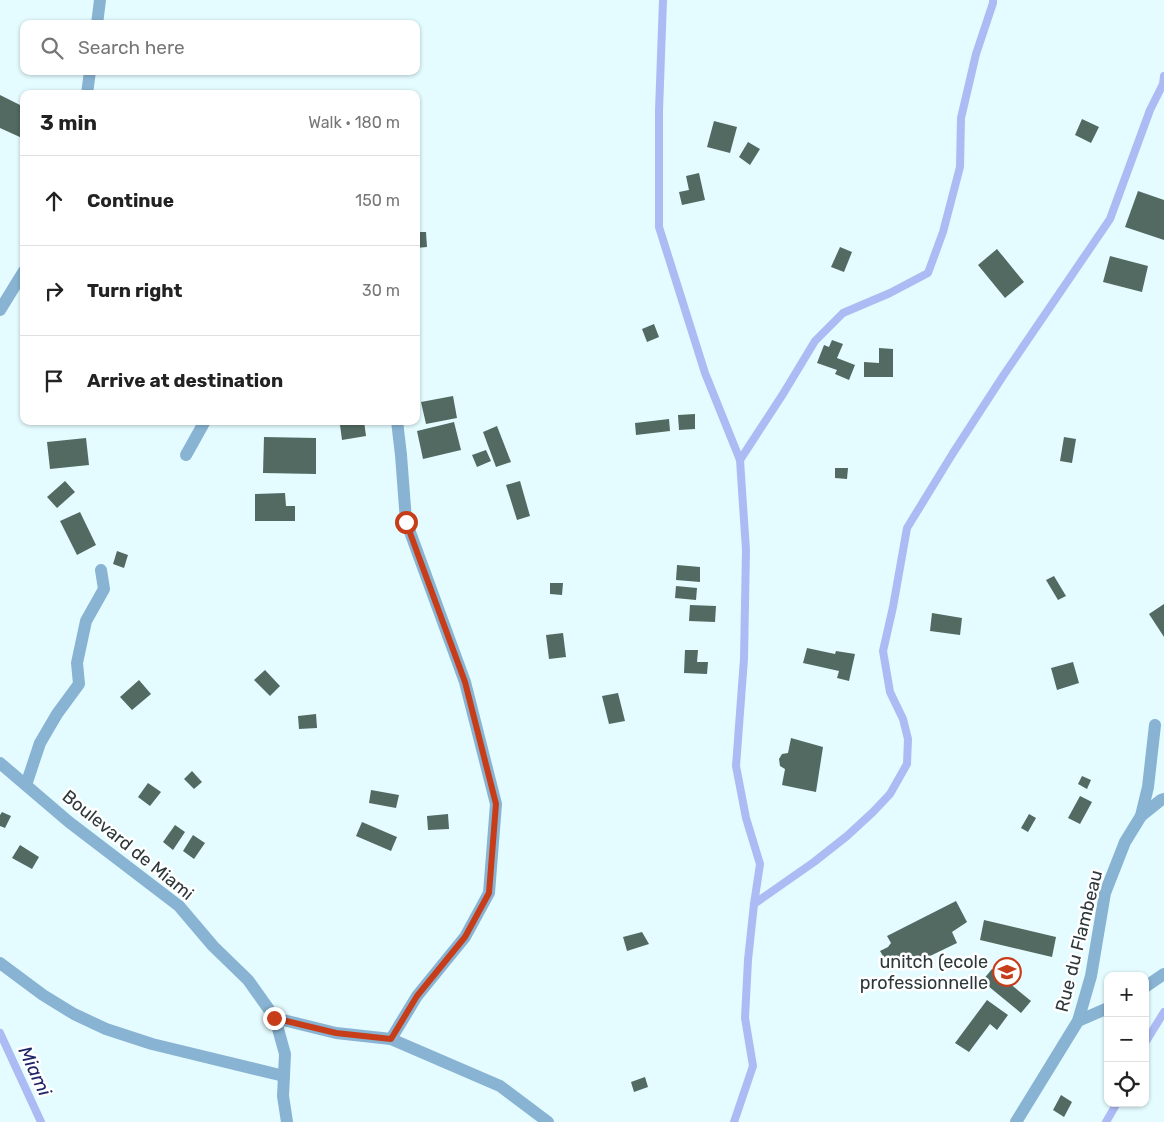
<!DOCTYPE html>
<html lang="en">
<head>
<meta charset="utf-8">
<style>
	:root { --surface:#fff; --page:#f2f2f2; --text:#222; --muted:#767676; --line:#e0e0e0 }
	body { margin:0; font-family:Rubik,sans-serif; background:var(--page); color:var(--text) }
	.controls { position:absolute; right:15px; bottom:15px; display:grid; overflow:hidden; border-radius:10px; box-shadow:0 1px 4px #0004 }
	.controls button { width:45px; height:45px; display:grid; place-items:center; padding:0; border:0; border-bottom:1px solid var(--line); background:var(--surface); color:var(--text); font:25px sans-serif }
	.stop { position:absolute; width:15px; height:15px; margin:-11px; border:4px solid #c73d19; border-radius:50%; background:#fff }
	.stop.end { background:#c73d19; border-color:#fff; box-shadow:0 1px 5px #0008 }
	.list { margin:0; padding:0; list-style:none }
	h2 { display:flex; justify-content:space-between; align-items:center; height:65px; margin:0; padding:0 20px; font-size:21px }
	h2 small { font-size:16px; font-weight:400; color:var(--muted) }
	.list li { display:grid; grid-template-columns:32px 1fr auto; gap:15px; align-items:center; box-sizing:border-box; height:90px; padding:0 20px; border-top:1px solid var(--line) }
	.list b { display:block; font-size:19px; white-space:nowrap }
	.list em { font-size:16px; font-style:normal; color:var(--muted) }
	.icon { flex:none; width:28px; height:28px; fill:none; stroke:currentColor; stroke-width:2; stroke-linecap:round; stroke-linejoin:round }
	.map { position:relative; flex:none; width:1164px; height:1122px; overflow:hidden }
	.search { position:absolute; background:var(--surface); box-shadow:0 1px 4px #0004; left:20px; top:20px; width:400px; height:55px; display:flex; align-items:center; gap:12px; box-sizing:border-box; padding:0 18px; border-radius:10px; color:var(--muted); font-size:19px }
	.panel { position:absolute; background:var(--surface); box-shadow:0 1px 4px #0004; left:20px; top:90px; width:400px; height:335px; border-radius:10px }
	.map>svg:first-child { display:block }
	.lines { fill:none; stroke-linecap:round; stroke-linejoin:round }
	.stream { stroke:#adbbf4; stroke-width:8 }
	.building { fill:#526a62 }
	.lane { stroke:#88b3d2; stroke-width:12 }
	.street { stroke:#88b3d2; stroke-width:12 }
	.route { stroke:#c73d19; stroke-width:6 }
	.labels { text-anchor:middle; dominant-baseline:central; stroke-width:5; stroke-linejoin:round; paint-order:stroke }
	.street-label { font-size:18px; fill:#2c3839; stroke:#fff }
	.poi-label { font-size:18px; fill:#2c3839; stroke:#fff; text-anchor:end }
	.water-label { font-size:19px; font-style:italic; fill:#202667; stroke:#fff }
</style>
</head>
<body>
<div class="map">
<svg width="1164" height="1122" viewBox="0 0 1164 1122">
	<rect width="100%" height="100%" fill="#e4fcff"/>
	<g class="lines">
		<g class="stream">
			<path d="M 663,0 L 659,111 L 659,227 L 705,373 L 740,460 L 746,550 L 744,659 L 736,766 L 746,818 L 760,864 L 754,904 L 748,960 L 745,1018 L 753,1066 L 734,1122"/>
			<path d="M 740,460 L 783,394 L 815,341 L 843,313 L 890,293 L 928,273 L 943,232 L 960,167 L 961,118 L 976,54 L 993,3 L 993,0"/>
			<path d="M 754,904 L 814,862 L 847,836 L 873,812 L 890,794 L 907,764 L 908,739 L 903,719 L 890,692 L 883,651 L 893,607 L 907,528 L 953,453 L 1003,376 L 1110,219 L 1150,110 L 1163,84 L 1164,76"/>
			<path d="M 0,1033 L 41,1122"/>
			<path d="M 1145,1043 L 1164,1012"/>
			<path d="M 1106,1122 L 1117,1103"/>
		</g>
	</g>
	<g class="building">
		<path d="M 0,95 L 24,107 L 24,135 L 22,138 L 0,128 Z"/>
		<path d="M 1082,119 L 1099,127 L 1091,143 L 1075,135 Z"/>
		<path d="M 714,121 L 737,127 L 730,153 L 707,147 Z"/>
		<path d="M 748,142 L 760,149 L 750,165 L 739,157 Z"/>
		<path d="M 699,173 L 705,200 L 682,205 L 679,192 L 689,190 L 686,176 Z"/>
		<path d="M 1138,191 L 1164,200 L 1164,240 L 1125,227 Z"/>
		<path d="M 416,232 L 426,232 L 427,247 L 416,248 Z"/>
		<path d="M 840,247 L 852,252 L 844,272 L 831,267 Z"/>
		<path d="M 997,249 L 1024,282 L 1005,298 L 978,265 Z"/>
		<path d="M 1110,256 L 1148,266 L 1142,292 L 1103,282 Z"/>
		<path d="M 654,324 L 659,337 L 647,342 L 642,329 Z"/>
		<path d="M 832,340 L 843,344 L 837,358 L 855,365 L 849,380 L 835,374 L 837,370 L 817,363 L 824,345 L 829,347 Z"/>
		<path d="M 879,348 L 893,349 L 893,377 L 864,377 L 864,362 L 879,363 Z"/>
		<path d="M 453,396 L 457,418 L 426,424 L 421,402 Z"/>
		<path d="M 695,414 L 695,429 L 679,430 L 678,415 Z"/>
		<path d="M 669,419 L 670,431 L 636,435 L 635,423 Z"/>
		<path d="M 360,421 L 364,421 L 366,436 L 342,440 L 340,425 Z"/>
		<path d="M 454,422 L 461,450 L 423,459 L 417,431 Z"/>
		<path d="M 497,426 L 511,462 L 496,467 L 483,432 Z"/>
		<path d="M 264,437 L 316,438 L 316,474 L 263,473 Z"/>
		<path d="M 1064,437 L 1076,439 L 1072,463 L 1060,461 Z"/>
		<path d="M 86,438 L 89,465 L 50,469 L 47,442 Z"/>
		<path d="M 486,450 L 491,461 L 477,467 L 472,455 Z"/>
		<path d="M 835,468 L 848,468 L 847,479 L 835,478 Z"/>
		<path d="M 65,481 L 75,492 L 57,508 L 47,497 Z"/>
		<path d="M 520,481 L 530,516 L 517,520 L 506,485 Z"/>
		<path d="M 285,493 L 286,506 L 295,506 L 295,521 L 255,521 L 255,494 Z"/>
		<path d="M 80,512 L 96,545 L 77,555 L 60,521 Z"/>
		<path d="M 117,551 L 128,555 L 124,568 L 113,564 Z"/>
		<path d="M 677,565 L 700,567 L 700,582 L 676,580 Z"/>
		<path d="M 1054,576 L 1066,596 L 1058,600 L 1046,580 Z"/>
		<path d="M 550,583 L 563,583 L 562,595 L 550,594 Z"/>
		<path d="M 676,586 L 697,588 L 696,600 L 675,598 Z"/>
		<path d="M 1164,604 L 1164,637 L 1149,614 Z"/>
		<path d="M 690,605 L 716,606 L 715,622 L 689,621 Z"/>
		<path d="M 932,613 L 962,618 L 960,635 L 930,631 Z"/>
		<path d="M 563,633 L 566,657 L 549,659 L 546,635 Z"/>
		<path d="M 807,648 L 835,654 L 836,651 L 855,654 L 849,681 L 837,678 L 839,671 L 803,663 Z"/>
		<path d="M 685,650 L 698,650 L 697,662 L 708,662 L 707,674 L 684,673 Z"/>
		<path d="M 1073,662 L 1079,683 L 1057,690 L 1051,668 Z"/>
		<path d="M 265,670 L 280,686 L 270,696 L 254,680 Z"/>
		<path d="M 139,680 L 151,694 L 132,710 L 120,697 Z"/>
		<path d="M 618,693 L 625,721 L 609,724 L 602,696 Z"/>
		<path d="M 316,714 L 317,728 L 299,729 L 298,716 Z"/>
		<path d="M 791,738 L 823,747 L 816,792 L 782,785 L 785,769 L 780,766 L 779,759 L 782,754 L 788,753 Z"/>
		<path d="M 192,771 L 202,782 L 194,789 L 184,779 Z"/>
		<path d="M 1082,776 L 1091,780 L 1087,789 L 1078,784 Z"/>
		<path d="M 148,783 L 161,792 L 150,806 L 138,797 Z"/>
		<path d="M 371,790 L 399,795 L 396,808 L 369,803 Z"/>
		<path d="M 1080,796 L 1092,802 L 1080,824 L 1068,818 Z"/>
		<path d="M 2,812 L 11,816 L 5,828 L 0,826 L 0,815 Z"/>
		<path d="M 448,814 L 449,829 L 428,830 L 427,816 Z"/>
		<path d="M 1029,814 L 1036,818 L 1028,832 L 1021,828 Z"/>
		<path d="M 362,822 L 397,837 L 391,851 L 356,836 Z"/>
		<path d="M 175,825 L 185,832 L 173,850 L 163,842 Z"/>
		<path d="M 193,835 L 205,843 L 194,859 L 183,851 Z"/>
		<path d="M 20,845 L 39,857 L 32,869 L 12,858 Z"/>
		<path d="M 956,901 L 967,922 L 952,932 L 957,943 L 903,969 L 895,960 L 887,963 L 880,951 L 888,947 L 891,943 L 887,936 Z"/>
		<path d="M 984,920 L 1056,937 L 1052,957 L 980,940 Z"/>
		<path d="M 642,932 L 649,944 L 627,951 L 623,937 Z"/>
		<path d="M 992,969 L 1031,1001 L 1021,1013 L 982,981 Z"/>
		<path d="M 987,1000 L 1008,1015 L 997,1030 L 990,1024 L 969,1052 L 955,1043 Z"/>
		<path d="M 645,1077 L 648,1087 L 634,1092 L 631,1082 Z"/>
		<path d="M 1061,1095 L 1072,1102 L 1064,1117 L 1053,1110 Z"/>
	</g>
	<g class="lines">
		<path class="lane" d="M 26,785 L 40,743 L 57,714 L 79,684 L 77,663 L 86,621 L 104,589 L 101,570"/>
		<g class="street">
			<path d="M 97,24 L 100,0"/>
			<path d="M 87,94 L 90,71"/>
			<path d="M 0,310 L 24,271"/>
			<path d="M 186,455 L 205,421"/>
			<path d="M 0,763 L 69,822 L 179,906 L 213,946 L 248,980 L 275,1018 L 285,1054 L 283,1096 L 287,1122"/>
			<path d="M 1141,816 L 1148,787 L 1155,725"/>
			<path d="M 0,963 L 43,995 L 74,1014 L 106,1029 L 152,1044 L 284,1076"/>
			<path d="M 1145,987 L 1164,974"/>
			<path d="M 275,1018 L 336,1033 L 391,1039 L 500,1086 L 548,1122"/>
			<path d="M 1078,1021 L 1108,1008"/>
			<path d="M 391,1039 L 417,996 L 465,937 L 489,893 L 496,804 L 465,682 L 406,521 L 401,455 L 397,421"/>
			<path d="M 1016,1122 L 1078,1021 L 1091,976 L 1105,893 L 1125,842 L 1141,816 L 1161,800 L 1164,799"/>
		</g>
	</g>
	<g class="lines">
		<path class="route" d="M 274,1018 L 336,1033 L 391,1039 L 417,996 L 465,937 L 489,893 L 496,804 L 465,682 L 406,522"/>
	</g>
	<defs>
		<symbol id="school-ring" viewBox="-11 -11 22 22"><circle r="9.5" fill="#fff" stroke="#c73d19" stroke-width="1.5"/><path d="M0-5L7-2L0 1L-7-2ZM-4 1L0 2.5L4 1V4Q0 6-4 4Z" fill="#c73d19"/></symbol>
	</defs>
	<g fill-rule="evenodd">
		<use href="#school-ring" x="991" y="956" width="32" height="32"/>
	</g>
	<g class="labels">
		<g class="street-label">
			<text transform="translate(128 845) rotate(39)">Boulevard de Miami</text>
			<text transform="translate(1079 941) rotate(-76)">Rue du Flambeau</text>
		</g>
		<g class="poi-label">
			<text x="988" y="962">unitch (ecole<tspan x="988" dy="21">professionnelle</tspan></text>
		</g>
		<g class="water-label">
			<text transform="translate(35 1071) rotate(65)">Miami</text>
		</g>
	</g>
</svg>
<div class="controls">
<button>+</button>
<button>−</button>
<button><svg class="icon" aria-label="locate" viewBox="0 0 24 24"><circle cx="12" cy="12" r="6"/><path d="M12 2v4M12 18v4M2 12h4M18 12h4"/></svg></button>
</div>
<div class="stop" style="left:406px;top:522px"></div>
<div class="stop end" style="left:274px;top:1018px"></div>
<div class="search"><svg class="icon" aria-label="search" viewBox="0 0 24 24"><circle cx="10" cy="10" r="6"/><path d="M15 15l6 6"/></svg>Search here</div>
<section class="panel">
<h2>3 min<small>Walk · 180 m</small></h2>
<ul class="list">
<li><svg class="icon" aria-label="ahead" viewBox="0 0 24 24"><path d="M12 20V5M6 11l6-6 6 6"/></svg><div><b>Continue</b></div><em>150 m</em></li>
<li><svg class="icon" aria-label="right" viewBox="0 0 24 24"><path d="M7 20v-9h11M14 6l5 5-5 5"/></svg><div><b>Turn right</b></div><em>30 m</em></li>
<li><svg class="icon" aria-label="arrive" viewBox="0 0 24 24"><path d="M6 21V4h12l-3 4 3 4H6"/></svg><div><b>Arrive at destination</b></div></li>
</ul>
</section>
</div>
</body>
</html>
